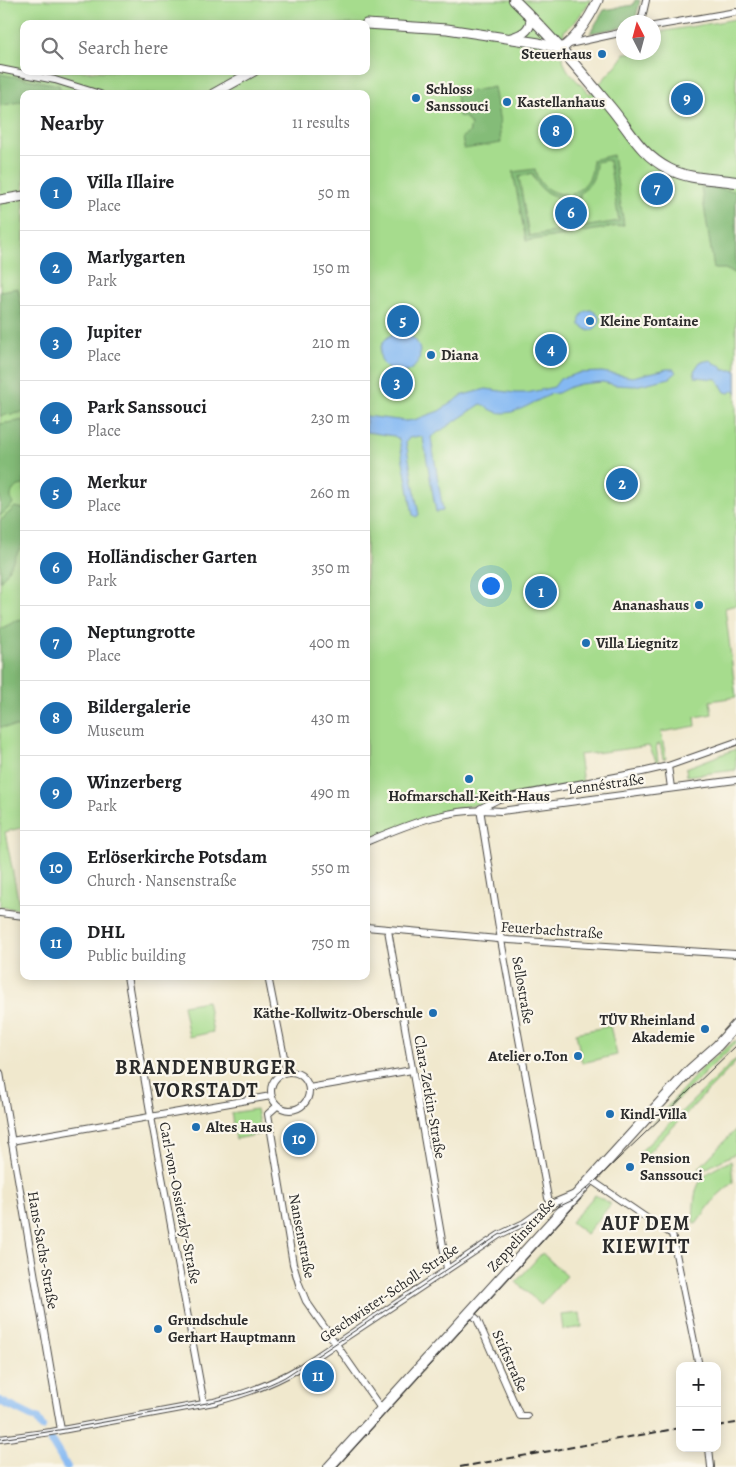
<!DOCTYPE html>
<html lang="en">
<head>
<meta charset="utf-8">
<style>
	:root { --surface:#fff; --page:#f2f2f2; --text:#202124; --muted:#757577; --line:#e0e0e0; --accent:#1f6fb2 }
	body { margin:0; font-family:Alegreya,serif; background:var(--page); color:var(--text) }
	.controls { position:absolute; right:15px; bottom:15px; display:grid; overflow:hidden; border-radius:10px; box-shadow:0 2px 12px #0003 }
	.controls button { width:45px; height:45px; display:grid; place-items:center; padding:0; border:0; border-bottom:1px solid var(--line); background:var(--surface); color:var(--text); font:25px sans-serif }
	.compass { position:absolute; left:616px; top:15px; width:45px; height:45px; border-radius:50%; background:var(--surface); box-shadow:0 2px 12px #0003; rotate:354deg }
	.you { position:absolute; left:490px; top:585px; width:18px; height:18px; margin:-12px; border:4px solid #fff; border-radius:50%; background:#1a73e8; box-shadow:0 0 0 8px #1a73e833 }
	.badge { display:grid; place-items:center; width:32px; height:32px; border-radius:50%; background:var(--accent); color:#fff; font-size:16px; font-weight:700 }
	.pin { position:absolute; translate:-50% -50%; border:2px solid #fff; box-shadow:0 1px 5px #0006 }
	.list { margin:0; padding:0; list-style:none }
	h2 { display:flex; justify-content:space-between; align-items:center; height:65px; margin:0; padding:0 20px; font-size:21px }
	h2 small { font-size:16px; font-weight:400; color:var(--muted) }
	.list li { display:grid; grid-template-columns:32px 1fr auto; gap:15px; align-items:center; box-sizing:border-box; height:75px; padding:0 20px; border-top:1px solid var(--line) }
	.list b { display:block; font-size:19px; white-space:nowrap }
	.list p { margin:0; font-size:16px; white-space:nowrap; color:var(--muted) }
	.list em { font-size:16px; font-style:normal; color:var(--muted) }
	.icon { flex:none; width:28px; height:28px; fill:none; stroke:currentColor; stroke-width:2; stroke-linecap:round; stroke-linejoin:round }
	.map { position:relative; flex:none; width:736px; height:1467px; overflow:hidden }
	.search { position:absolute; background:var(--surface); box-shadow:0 2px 12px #0003; left:20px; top:20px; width:350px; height:55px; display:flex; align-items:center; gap:12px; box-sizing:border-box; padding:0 18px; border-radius:10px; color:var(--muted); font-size:19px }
	.panel { position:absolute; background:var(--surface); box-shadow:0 2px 12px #0003; left:20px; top:90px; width:350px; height:890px; border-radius:10px }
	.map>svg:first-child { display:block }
	.green { fill:#a6dc8d; stroke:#68845c; fill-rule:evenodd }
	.forest { fill:#84bc78; stroke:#587452; fill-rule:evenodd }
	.water { fill:#85b9f3; stroke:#58728f }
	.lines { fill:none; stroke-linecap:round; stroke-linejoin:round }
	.canal { stroke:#85b9f3; stroke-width:8 }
	.street-casing { stroke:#494743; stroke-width:8 }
	.secondary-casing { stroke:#494743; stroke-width:11 }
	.primary-casing { stroke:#494743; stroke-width:12 }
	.street { stroke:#fff; stroke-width:6 }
	.secondary { stroke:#fff; stroke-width:9 }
	.primary { stroke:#fff; stroke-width:10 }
	.tram { stroke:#2b2b2b; stroke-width:1 }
	.rail { stroke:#2b2b2b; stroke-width:2; stroke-dasharray:8 4; stroke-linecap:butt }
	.poi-dot { fill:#1f6fb2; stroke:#fbf7ec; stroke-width:2 }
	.labels { text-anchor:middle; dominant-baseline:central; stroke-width:4.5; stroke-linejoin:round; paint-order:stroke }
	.poi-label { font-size:15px; font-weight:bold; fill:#2b2b2b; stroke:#fbf7ec; text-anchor:start }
	.street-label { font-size:15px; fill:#2b2b2b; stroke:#fbf7ec }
	.district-label { font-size:20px; font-weight:bold; letter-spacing:1px; fill:#2b2b2b; stroke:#fbf7ec }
</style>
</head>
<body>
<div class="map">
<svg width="736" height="1467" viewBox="0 0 736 1467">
	<rect width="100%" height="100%" fill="#fbf7ec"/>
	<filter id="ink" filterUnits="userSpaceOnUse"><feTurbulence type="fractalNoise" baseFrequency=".02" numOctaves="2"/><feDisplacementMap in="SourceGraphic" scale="10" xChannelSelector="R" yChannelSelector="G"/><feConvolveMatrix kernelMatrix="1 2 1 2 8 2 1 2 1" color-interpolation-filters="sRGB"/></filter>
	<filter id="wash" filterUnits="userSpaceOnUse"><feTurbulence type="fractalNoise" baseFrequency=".0096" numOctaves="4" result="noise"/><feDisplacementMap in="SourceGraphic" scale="20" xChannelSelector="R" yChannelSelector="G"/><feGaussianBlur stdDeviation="1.12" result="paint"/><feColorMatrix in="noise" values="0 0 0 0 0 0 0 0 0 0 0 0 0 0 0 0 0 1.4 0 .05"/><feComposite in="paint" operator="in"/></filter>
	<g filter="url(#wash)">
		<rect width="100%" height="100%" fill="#f0e8cd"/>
		<g class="green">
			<path d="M 0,0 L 591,0 L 575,22 L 564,31 C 558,68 567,70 590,94 L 622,59 L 624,53 L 654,52 L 654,33 L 736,19 L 736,605 L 725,608 L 736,697 L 710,701 L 712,714 L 695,717 L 696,726 L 661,732 L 666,758 L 663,759 L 660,744 L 656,745 L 658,761 L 657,763 L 649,746 L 579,755 L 583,783 L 499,799 L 423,818 L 366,842 L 366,94 L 24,94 L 24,827 L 5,832 L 20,909 L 0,907 ZM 24,24 L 366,24 L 366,71 L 24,71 Z"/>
			<path d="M 736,749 L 736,770 L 687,776 L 686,768 Z"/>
			<path d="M 207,1001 L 213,1032 L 189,1037 L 183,1005 Z"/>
			<path d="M 610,1026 L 617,1055 L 582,1063 L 576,1033 Z"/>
			<path d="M 736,1040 L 736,1043 L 649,1127 L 704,1066 Z"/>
			<path d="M 736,1059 L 736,1062 L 645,1156 L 639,1153 Z"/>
			<path d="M 256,1109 L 261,1134 L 236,1139 L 231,1113 Z"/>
			<path d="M 736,1129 L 736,1153 L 703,1170 L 699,1168 Z"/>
			<path d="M 731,1161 L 733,1182 L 716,1197 L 696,1224 L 693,1222 C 695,1185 694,1177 731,1161 Z"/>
			<path d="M 595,1195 L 611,1204 L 586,1234 L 571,1222 Z"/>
			<path d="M 542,1253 L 567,1276 L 541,1305 L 516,1282 Z"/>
			<path d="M 580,1313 L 582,1327 L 563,1330 L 561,1315 Z"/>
		</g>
		<g class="forest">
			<path d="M 635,0 L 640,0 L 635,22 L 624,22 L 623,27 L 590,33 L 604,10 L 633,5 Z"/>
			<path d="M 0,74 L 59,85 L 62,94 L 24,94 L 24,101 L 0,106 Z"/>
			<path d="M 494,87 L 500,123 L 499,124 L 501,143 L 464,149 L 462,137 L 469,133 L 471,125 L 465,117 L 459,116 L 456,94 Z"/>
			<path d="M 613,155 L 624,225 L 578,233 L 572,193 C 586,188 594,175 592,160 ZM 608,160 L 609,161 L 619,221 L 583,227 L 581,225 L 577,198 L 580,198 L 580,193 C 591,186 596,176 596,162 Z"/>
			<path d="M 535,169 C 538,185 550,194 566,194 L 572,234 L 526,241 L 513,172 ZM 532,173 C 537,186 544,193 557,197 L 558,201 L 562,201 L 566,227 L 565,230 L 529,236 L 519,177 Z"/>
			<path d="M 701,187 L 736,191 L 736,274 L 725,269 L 714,269 Z"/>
			<path d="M 18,288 L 24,319 L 24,412 L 0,416 L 0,291 Z"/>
			<path d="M 24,420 L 24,485 C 13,486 8,494 13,504 L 0,516 L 0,424 Z"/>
			<path d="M 15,507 L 24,509 L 24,541 L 6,574 L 0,581 L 0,521 Z"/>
			<path d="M 24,620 L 24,727 L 0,727 L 0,629 L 16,621 Z"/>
		</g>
		<g class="water">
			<path d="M 591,310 C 594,312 598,314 599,317 C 603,323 594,330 589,331 L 580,325 C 578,318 583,310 591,310 Z"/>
			<circle cx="400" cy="353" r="20"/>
			<path d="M 711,360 L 714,363 L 722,366 L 723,370 L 736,370 L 736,393 L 735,390 L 729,393 L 725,392 L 717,379 L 695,377 L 694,371 L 700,362 Z"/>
			<path d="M 667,369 L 674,369 L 676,373 L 670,378 L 635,386 L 615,385 L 603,382 L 580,384 L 570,387 L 558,393 L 549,394 L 550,395 C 533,401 515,417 496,412 C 491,410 486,407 481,404 L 431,437 L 443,511 L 436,512 L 423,438 L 419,436 L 409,438 L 406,442 L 419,515 L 416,517 L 413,515 L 399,439 L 394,436 L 366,432 L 366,416 L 406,421 L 414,420 L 439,411 L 463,395 L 486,389 L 515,393 L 527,393 L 554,387 L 560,379 L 579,373 L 602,372 L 632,377 Z"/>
		</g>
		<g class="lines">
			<g class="canal">
				<path d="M 0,1401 L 37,1419 L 42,1427"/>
				<path d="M 50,1439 L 67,1467"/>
			</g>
		</g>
	</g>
	<g filter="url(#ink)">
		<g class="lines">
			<defs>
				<g id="street">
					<path d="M 641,22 L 646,0"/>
					<path d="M 654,26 L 736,12"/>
					<path d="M 569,44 L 624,32"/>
					<path d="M 0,69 L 55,80 L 100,94"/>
					<path d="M 668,766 L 671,788"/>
					<path d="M 481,808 L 499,799 L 642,772 L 668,766 L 736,742"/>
					<path d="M 480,809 L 501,940 L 548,1198 L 551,1204"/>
					<path d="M 366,842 C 411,823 452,806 501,811 L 736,780"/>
					<path d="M 0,913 L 24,916"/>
					<path d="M 366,927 L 509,940 L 736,954"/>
					<path d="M 388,930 L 447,1269"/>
					<path d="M 127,976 L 151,1117 L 204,1404"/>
					<path d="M 268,976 L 287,1072"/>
					<circle cx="290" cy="1091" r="19"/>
					<path d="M 0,1073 L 61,1430"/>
					<path d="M 309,1088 L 412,1070"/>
					<path d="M 277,1106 L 268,1114 L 293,1264 L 299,1284 L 306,1301 L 382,1410"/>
					<path d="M 11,1141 L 271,1096"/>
					<path d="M 591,1180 L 648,1219 L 672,1234 L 699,1366"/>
					<path d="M 470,1313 L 477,1319 L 520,1416 L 527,1416"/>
					<path d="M 0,1439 L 51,1432 L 214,1402 C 246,1394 273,1384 301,1367 L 499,1235 L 524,1223 L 551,1204 L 575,1194"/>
					<path d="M 709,1448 L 711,1467"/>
				</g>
				<g id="secondary">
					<path d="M 366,24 L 447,29 L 539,43 L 561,49 C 578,37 589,19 598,0"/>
					<path d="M 511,38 C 522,35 531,30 531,18"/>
					<path d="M 213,94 L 254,71"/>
					<path d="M 0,200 L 24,196"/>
				</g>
				<g id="primary">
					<path d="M 514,0 C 549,34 581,71 611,108 C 631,132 640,154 669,169 C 690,180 713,178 736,182"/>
					<path d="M 329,1467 L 690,1070 L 717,1046 L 736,1025"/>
				</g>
			</defs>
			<use href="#street" class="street-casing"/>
			<use href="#secondary" class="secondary-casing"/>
			<use href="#primary" class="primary-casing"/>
			<use href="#street" class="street"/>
			<use href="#secondary" class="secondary"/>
			<use href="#primary" class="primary"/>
			<g class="tram">
				<path d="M 0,1439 C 53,1432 105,1422 158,1412 C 202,1404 245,1398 285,1377 L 499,1235 L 573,1200 L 594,1182 L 736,1046"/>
				<path d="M 337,1467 L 581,1199"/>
			</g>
			<g class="rail">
				<path d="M 717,1426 L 736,1423"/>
				<path d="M 460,1467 L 680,1428"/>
			</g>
		</g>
	</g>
	<g class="poi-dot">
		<circle cx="602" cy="54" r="5"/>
		<circle cx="416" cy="98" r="5"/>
		<circle cx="507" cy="102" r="5"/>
		<circle cx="590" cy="321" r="5"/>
		<circle cx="431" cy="355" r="5"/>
		<circle cx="699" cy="605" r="5"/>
		<circle cx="586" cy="643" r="5"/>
		<circle cx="469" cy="779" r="5"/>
		<circle cx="433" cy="1013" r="5"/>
		<circle cx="705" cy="1029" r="5"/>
		<circle cx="578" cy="1056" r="5"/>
		<circle cx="610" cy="1114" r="5"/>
		<circle cx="196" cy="1127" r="5"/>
		<circle cx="630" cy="1167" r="5"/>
		<circle cx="158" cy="1329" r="5"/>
	</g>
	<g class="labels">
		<g class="poi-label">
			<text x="592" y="54" text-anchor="end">Steuerhaus</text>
			<text x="426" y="89">Schloss<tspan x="426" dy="17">Sanssouci</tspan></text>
			<text x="517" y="102">Kastellanhaus</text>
			<text x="600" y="321">Kleine Fontaine</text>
			<text x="441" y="355">Diana</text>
			<text x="689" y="605" text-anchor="end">Ananashaus</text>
			<text x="596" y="643">Villa Liegnitz</text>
			<text x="469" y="796" text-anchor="middle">Hofmarschall-Keith-Haus</text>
			<text x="423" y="1013" text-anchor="end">Käthe-Kollwitz-Oberschule</text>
			<text x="695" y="1020" text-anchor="end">TÜV Rheinland<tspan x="695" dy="17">Akademie</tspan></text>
			<text x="568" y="1056" text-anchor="end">Atelier o.Ton</text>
			<text x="620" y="1114">Kindl-Villa</text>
			<text x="206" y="1127">Altes Haus</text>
			<text x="640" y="1158">Pension<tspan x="640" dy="17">Sanssouci</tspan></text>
			<text x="168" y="1320">Grundschule<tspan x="168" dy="17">Gerhart Hauptmann</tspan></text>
		</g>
		<g class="street-label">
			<text transform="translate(606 784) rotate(-8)">Lennéstraße</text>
			<text transform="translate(552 930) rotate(4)">Feuerbachstraße</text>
			<text transform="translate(523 990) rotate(80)">Sellostraße</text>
			<text transform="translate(430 1097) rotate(80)">Clara-Zetkin-Straße</text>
			<text transform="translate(180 1203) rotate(79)">Carl-von-Ossietzky-Straße</text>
			<text transform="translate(521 1235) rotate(-48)">Zeppelinstraße</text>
			<text transform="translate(302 1236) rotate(79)">Nansenstraße</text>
			<text transform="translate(43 1250) rotate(80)">Hans-Sachs-Straße</text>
			<text transform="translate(389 1293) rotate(-34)">Geschwister-Scholl-Straße</text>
			<text transform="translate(510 1361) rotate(66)">Stiftstraße</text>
		</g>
		<g class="district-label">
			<text x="206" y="1067">BRANDENBURGER<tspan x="206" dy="23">VORSTADT</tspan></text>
			<text x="646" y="1223">AUF DEM<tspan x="646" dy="23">KIEWITT</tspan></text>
		</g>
	</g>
</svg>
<div class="controls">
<button>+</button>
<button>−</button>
</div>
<svg class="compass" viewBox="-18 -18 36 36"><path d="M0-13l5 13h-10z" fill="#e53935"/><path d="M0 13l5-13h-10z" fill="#757577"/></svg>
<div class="you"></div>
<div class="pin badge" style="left:541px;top:592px">1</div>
<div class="pin badge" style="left:622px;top:484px">2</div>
<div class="pin badge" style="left:397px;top:383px">3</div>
<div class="pin badge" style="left:551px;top:350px">4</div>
<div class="pin badge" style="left:403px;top:321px">5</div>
<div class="pin badge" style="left:571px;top:213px">6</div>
<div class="pin badge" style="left:657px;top:189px">7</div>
<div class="pin badge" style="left:556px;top:131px">8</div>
<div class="pin badge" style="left:687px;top:99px">9</div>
<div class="pin badge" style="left:299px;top:1139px">10</div>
<div class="pin badge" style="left:318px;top:1376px">11</div>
<div class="search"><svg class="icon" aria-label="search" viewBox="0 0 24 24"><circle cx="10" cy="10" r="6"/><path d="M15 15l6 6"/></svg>Search here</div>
<section class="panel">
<h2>Nearby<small>11 results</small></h2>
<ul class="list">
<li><span class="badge">1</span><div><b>Villa Illaire</b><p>Place</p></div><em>50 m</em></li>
<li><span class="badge">2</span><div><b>Marlygarten</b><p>Park</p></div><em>150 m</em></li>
<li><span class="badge">3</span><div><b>Jupiter</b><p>Place</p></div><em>210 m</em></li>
<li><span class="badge">4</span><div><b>Park Sanssouci</b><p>Place</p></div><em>230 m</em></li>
<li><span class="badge">5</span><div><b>Merkur</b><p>Place</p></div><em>260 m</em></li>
<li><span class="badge">6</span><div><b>Holländischer Garten</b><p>Park</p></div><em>350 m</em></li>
<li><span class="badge">7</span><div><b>Neptungrotte</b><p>Place</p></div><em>400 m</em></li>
<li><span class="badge">8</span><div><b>Bildergalerie</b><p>Museum</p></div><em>430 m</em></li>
<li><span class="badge">9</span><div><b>Winzerberg</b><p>Park</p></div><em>490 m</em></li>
<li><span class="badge">10</span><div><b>Erlöserkirche Potsdam</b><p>Church · Nansenstraße</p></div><em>550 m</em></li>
<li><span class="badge">11</span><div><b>DHL</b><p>Public building</p></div><em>750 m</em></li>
</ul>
</section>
</div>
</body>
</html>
